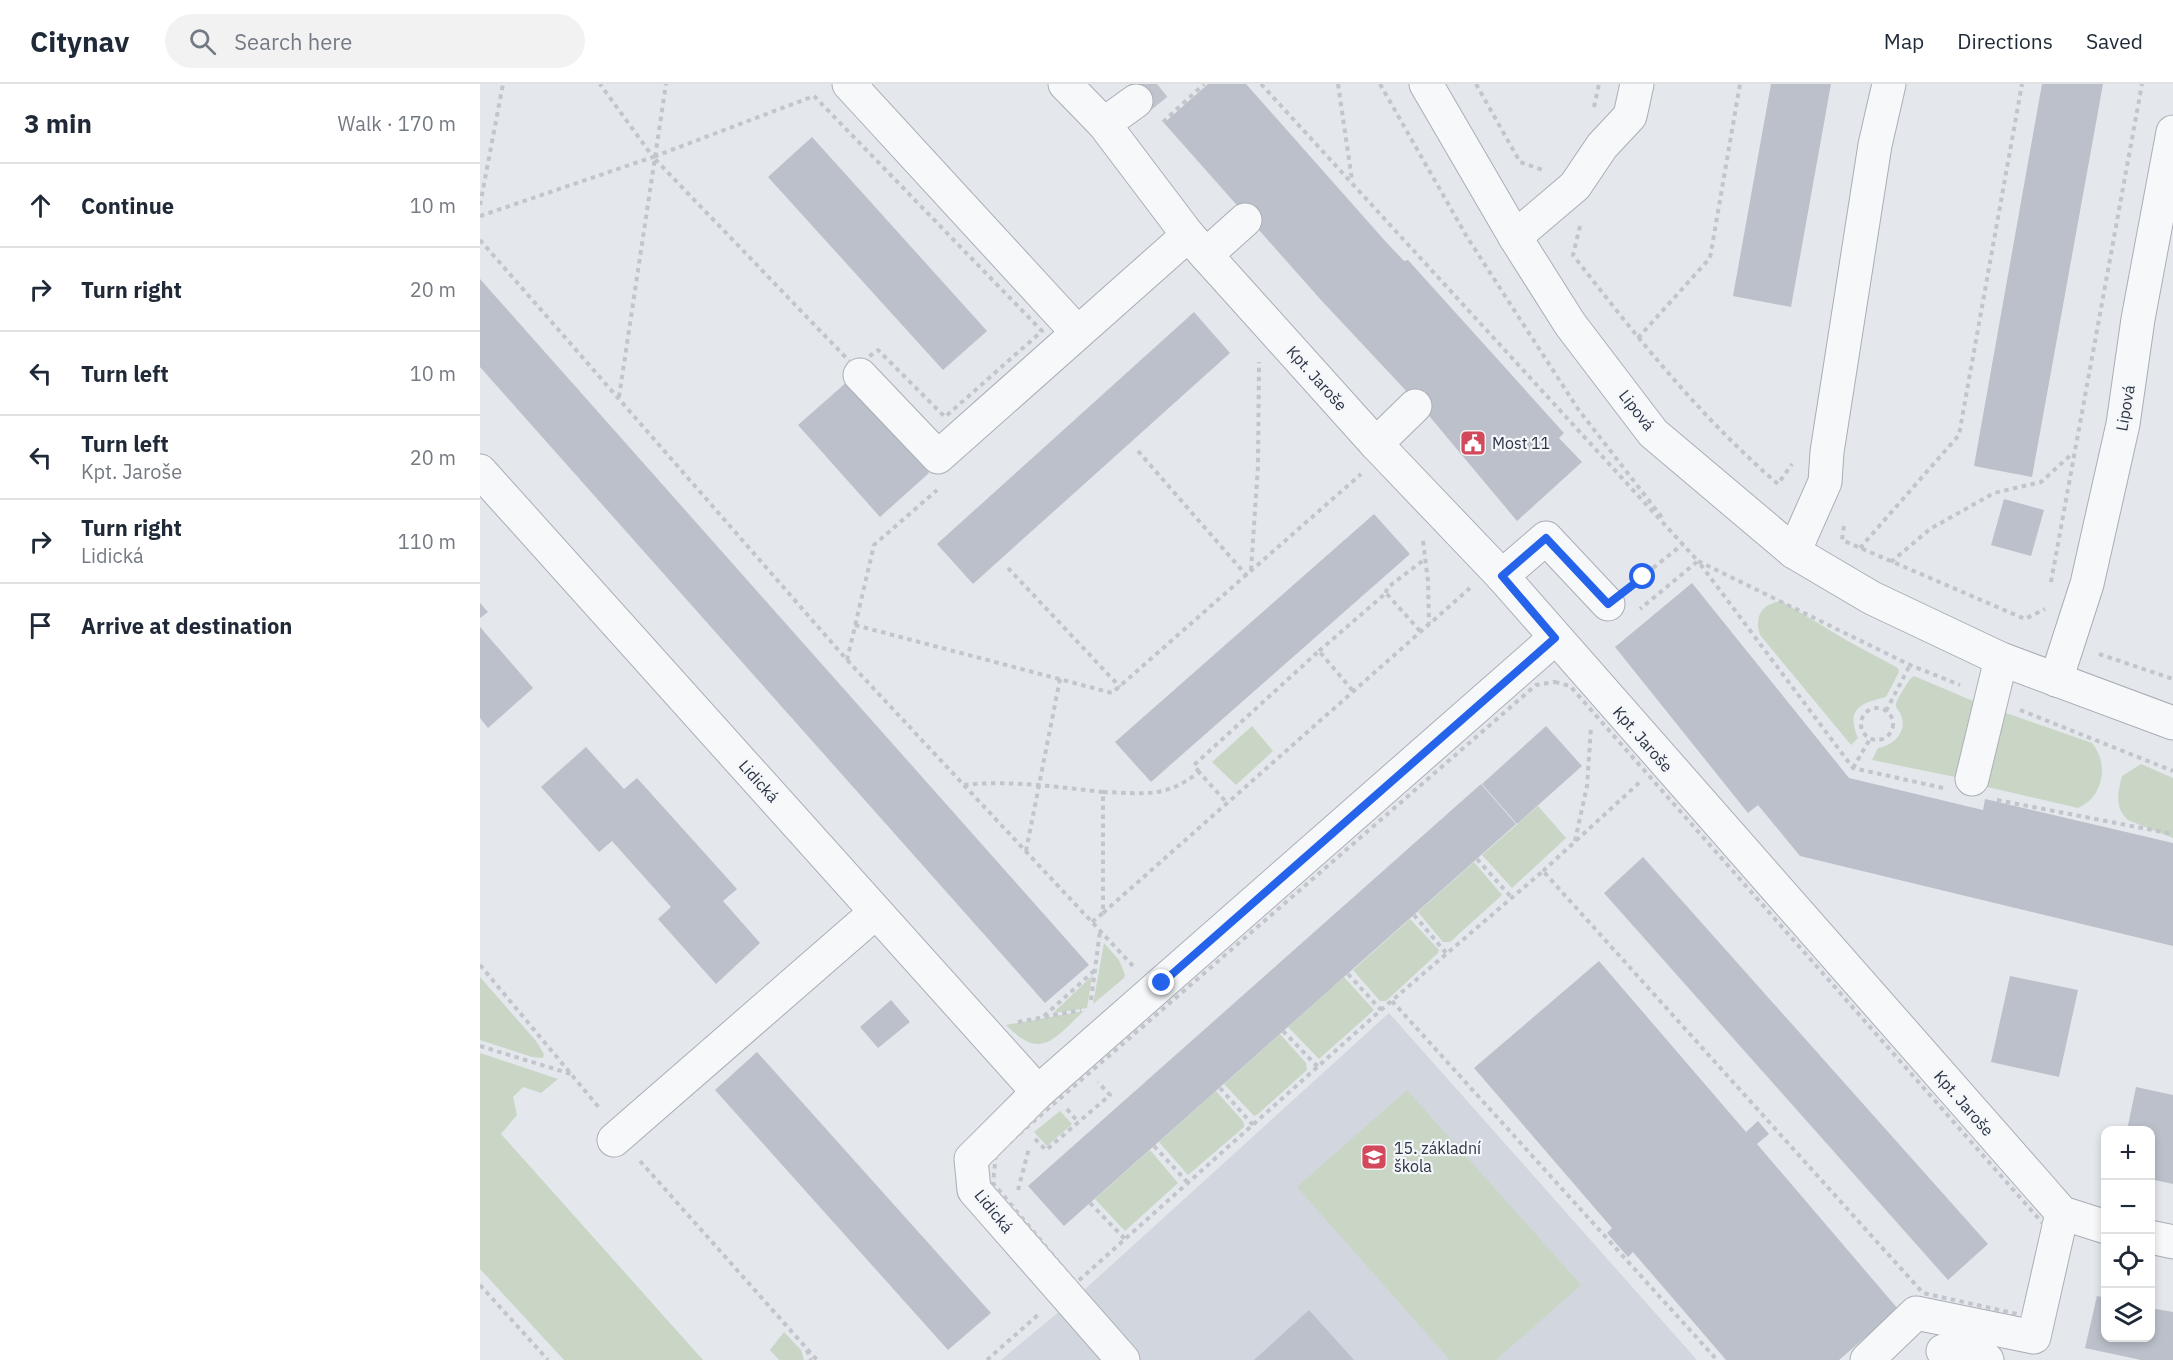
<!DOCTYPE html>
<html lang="en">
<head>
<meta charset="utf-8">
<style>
	:root { --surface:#fff; --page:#f2f2f3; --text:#1f2937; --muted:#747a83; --line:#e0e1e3 }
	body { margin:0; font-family:"IBM Plex Sans",sans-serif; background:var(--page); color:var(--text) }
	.controls { position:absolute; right:18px; bottom:18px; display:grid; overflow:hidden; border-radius:12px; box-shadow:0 3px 9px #0003 }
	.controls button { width:54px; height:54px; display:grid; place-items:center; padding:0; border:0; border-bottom:2px solid var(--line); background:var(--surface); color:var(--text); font:30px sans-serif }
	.stop { position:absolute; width:18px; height:18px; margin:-14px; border:4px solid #2563eb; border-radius:50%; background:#fff }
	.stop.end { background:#2563eb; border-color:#fff; box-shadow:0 2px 6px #0008 }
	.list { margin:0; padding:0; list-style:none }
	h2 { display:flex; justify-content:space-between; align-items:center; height:78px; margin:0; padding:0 24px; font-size:26px }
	h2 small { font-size:20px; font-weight:400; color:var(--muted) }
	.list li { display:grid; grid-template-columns:39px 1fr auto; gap:18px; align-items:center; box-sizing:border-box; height:84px; padding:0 24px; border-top:2px solid var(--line) }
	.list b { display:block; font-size:22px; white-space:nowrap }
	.list p { margin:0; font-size:20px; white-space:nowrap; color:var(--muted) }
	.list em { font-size:20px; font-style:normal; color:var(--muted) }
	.icon { flex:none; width:33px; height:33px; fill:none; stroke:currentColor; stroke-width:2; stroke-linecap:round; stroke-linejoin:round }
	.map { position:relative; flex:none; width:1693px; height:1276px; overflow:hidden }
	header { display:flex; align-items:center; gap:36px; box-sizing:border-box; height:84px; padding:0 30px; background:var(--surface); border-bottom:2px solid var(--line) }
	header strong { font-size:28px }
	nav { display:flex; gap:33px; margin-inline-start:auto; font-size:21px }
	.search { width:420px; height:54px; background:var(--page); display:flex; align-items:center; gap:15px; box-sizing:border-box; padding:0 21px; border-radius:33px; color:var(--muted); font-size:22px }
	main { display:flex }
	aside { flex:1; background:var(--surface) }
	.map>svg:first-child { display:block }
	.built { fill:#d2d6de }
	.green { fill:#c9d6c5 }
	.building { fill:#bbc0ca }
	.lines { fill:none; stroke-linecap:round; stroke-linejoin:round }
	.minor-tunnel { stroke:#bfc3cb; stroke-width:33; stroke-dasharray:33 16; stroke-linecap:butt }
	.minor-casing { stroke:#a9aeb7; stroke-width:35 }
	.path { stroke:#c2c5cb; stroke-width:4; stroke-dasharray:4.5 4.5; stroke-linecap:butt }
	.minor { stroke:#f7f8fa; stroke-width:33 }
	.route { stroke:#2563eb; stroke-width:8 }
	.labels { text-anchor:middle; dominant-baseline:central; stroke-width:4.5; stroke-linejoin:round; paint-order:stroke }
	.street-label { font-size:16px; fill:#2b3445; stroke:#f4f6f9 }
	.poi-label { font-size:16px; fill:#2b3445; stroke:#f4f6f9; text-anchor:start }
</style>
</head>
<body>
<header>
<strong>Citynav</strong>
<div class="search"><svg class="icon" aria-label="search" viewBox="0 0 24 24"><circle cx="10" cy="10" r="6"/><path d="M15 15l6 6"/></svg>Search here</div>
<nav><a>Map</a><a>Directions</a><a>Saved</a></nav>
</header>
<main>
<aside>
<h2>3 min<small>Walk · 170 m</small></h2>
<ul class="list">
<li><svg class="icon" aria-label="ahead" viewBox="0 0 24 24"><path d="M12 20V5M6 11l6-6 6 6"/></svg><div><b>Continue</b></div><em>10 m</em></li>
<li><svg class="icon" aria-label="right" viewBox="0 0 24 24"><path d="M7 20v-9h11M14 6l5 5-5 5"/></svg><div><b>Turn right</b></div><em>20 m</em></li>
<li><svg class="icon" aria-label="left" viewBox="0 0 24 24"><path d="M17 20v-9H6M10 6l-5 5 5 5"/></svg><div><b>Turn left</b></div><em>10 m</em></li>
<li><svg class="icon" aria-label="left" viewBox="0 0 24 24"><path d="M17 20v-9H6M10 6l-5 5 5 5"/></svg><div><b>Turn left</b><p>Kpt. Jaroše</p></div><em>20 m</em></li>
<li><svg class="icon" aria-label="right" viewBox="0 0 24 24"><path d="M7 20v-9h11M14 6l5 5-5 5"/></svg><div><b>Turn right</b><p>Lidická</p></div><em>110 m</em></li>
<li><svg class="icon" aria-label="arrive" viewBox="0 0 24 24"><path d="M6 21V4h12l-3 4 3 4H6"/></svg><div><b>Arrive at destination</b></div></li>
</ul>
</aside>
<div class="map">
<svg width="1693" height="1276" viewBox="0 0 1693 1276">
	<rect width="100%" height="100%" fill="#e4e7ec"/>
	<path class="built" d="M 909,929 L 1217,1276 L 521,1276 L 592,1217 Z"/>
	<g class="green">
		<path d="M 1301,517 L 1366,556 L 1418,584 L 1419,588 L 1406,613 C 1382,619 1365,624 1378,654 L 1371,661 L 1280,551 C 1274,533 1281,520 1301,517 Z"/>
		<path d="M 1434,592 L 1493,617 L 1475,693 L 1392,676 L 1398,664 C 1414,661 1429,647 1420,629 C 1418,624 1416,626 1416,620 C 1418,612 1426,602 1430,595 Z"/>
		<path d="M 1523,628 L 1612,659 C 1629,679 1624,713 1598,724 L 1503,702 Z"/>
		<path d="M 772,642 L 793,667 L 756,701 L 732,678 Z"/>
		<path d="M 1661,680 L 1693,694 L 1693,754 L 1648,736 C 1634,723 1638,708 1642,692 Z"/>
		<path d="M 1058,722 L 1086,754 L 1032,804 L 1002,771 Z"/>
		<path d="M 994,778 L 1022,811 L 970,858 L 963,858 L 938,828 Z"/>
		<path d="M 930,835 L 959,866 L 958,869 L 906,917 L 900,917 L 873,886 Z"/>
		<path d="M 624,859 L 639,876 L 645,891 L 644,894 L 613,920 Z"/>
		<path d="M 612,892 L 607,924 L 573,929 Z"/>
		<path d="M 0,893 L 56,957 L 64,970 L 63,974 L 52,973 L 0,956 Z"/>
		<path d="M 864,893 L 894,926 L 839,975 L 808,943 Z"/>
		<path d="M 604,927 C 574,954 562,978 526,941 Z"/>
		<path d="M 800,950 L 826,979 L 827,986 L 778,1030 L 774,1032 L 744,1000 Z"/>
		<path d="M 0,969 L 78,995 L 61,1009 L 43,1003 L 33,1013 L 37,1031 L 21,1050 L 223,1276 L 84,1276 L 0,1185 Z"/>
		<path d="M 927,1006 L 1101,1201 L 1016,1276 L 970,1276 L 817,1103 Z"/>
		<path d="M 736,1007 L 761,1035 L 764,1039 L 764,1043 L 708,1091 L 679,1058 Z"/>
		<path d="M 580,1027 L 592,1040 L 567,1062 L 554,1048 Z"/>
		<path d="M 670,1066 L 698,1099 L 645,1147 L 615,1115 Z"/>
		<path d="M 304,1248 L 321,1266 L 324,1276 L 299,1276 L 290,1266 Z"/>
	</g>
	<g class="building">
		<path d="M 728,0 L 766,0 L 906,158 L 924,177 L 928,176 L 1084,349 L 1079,354 L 1102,378 L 1037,437 L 945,327 L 841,216 L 684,39 Z"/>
		<path d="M 1291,0 L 1351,0 L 1311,223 L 1253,212 Z"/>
		<path d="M 1562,0 L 1623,0 L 1552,393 L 1494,382 Z"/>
		<path d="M 332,53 L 507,247 L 463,286 L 288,93 Z"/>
		<path d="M 0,195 L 609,881 L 565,919 L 0,283 Z"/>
		<path d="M 714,228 L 750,269 L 493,500 L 457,460 Z"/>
		<path d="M 368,297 L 449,389 L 400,433 L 318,341 Z"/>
		<path d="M 1524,415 L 1564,426 L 1551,472 L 1511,461 Z"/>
		<path d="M 894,430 L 930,470 L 671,698 L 635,658 Z"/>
		<path d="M 1212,499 L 1369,694 L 1503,726 L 1505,715 L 1693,759 L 1693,862 L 1320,772 L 1278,721 L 1268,729 L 1135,563 Z"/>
		<path d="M 0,519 L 8,528 L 0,534 Z"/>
		<path d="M 0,543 L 53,604 L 8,644 L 0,634 Z"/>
		<path d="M 1066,642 L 1102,682 L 1037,740 L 1002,700 Z"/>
		<path d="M 106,663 L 144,705 L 157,694 L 257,805 L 243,817 L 280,859 L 236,900 L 178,835 L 191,823 L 132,757 L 119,768 L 61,703 Z"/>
		<path d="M 1001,700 L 1036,740 L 584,1142 L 548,1102 Z"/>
		<path d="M 1163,773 L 1508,1160 L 1468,1196 L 1124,809 Z"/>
		<path d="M 1119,877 L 1266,1048 L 1278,1037 L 1289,1050 L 1277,1060 L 1418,1225 L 1359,1276 L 1246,1276 L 1153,1168 L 1148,1173 L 1127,1149 L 1132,1144 L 994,984 Z"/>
		<path d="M 1530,892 L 1598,906 L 1579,993 L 1511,978 Z"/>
		<path d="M 411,916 L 430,938 L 398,964 L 380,943 Z"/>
		<path d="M 277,968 L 511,1229 L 468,1266 L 235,1006 Z"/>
		<path d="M 1656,1003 L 1693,1011 L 1693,1100 L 1670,1095 L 1670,1046 L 1647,1046 Z"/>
		<path d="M 1617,1212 L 1626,1214 L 1626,1254 L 1670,1254 L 1670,1224 L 1693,1228 L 1693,1276 L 1661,1276 L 1605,1264 Z"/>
		<path d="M 829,1226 L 874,1276 L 774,1276 Z"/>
	</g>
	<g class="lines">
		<path class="minor-tunnel" d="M 656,17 L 677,0"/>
		<defs>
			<g id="minor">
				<path d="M 369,0 L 597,248"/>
				<path d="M 585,0 L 624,40 L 708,151 L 726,171 L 896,360 L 1022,492 L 1561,1105 L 1582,1129 L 1626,1143"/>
				<path d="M 946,0 L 1035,153 L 1090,240 L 1173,349 L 1314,468 L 1392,514 L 1521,575 L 1693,639"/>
				<path d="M 624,40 L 656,17"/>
				<path d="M 1035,153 L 1095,102 L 1122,62 L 1150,32 L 1157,0"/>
				<path d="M 726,171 L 765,136"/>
				<path d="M 380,291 L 458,373 L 708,151"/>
				<path d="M 896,360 L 935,322"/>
				<path d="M 0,387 L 558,1008"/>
				<path d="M 1314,468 L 1345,398 L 1347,368 L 1395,61 L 1409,0"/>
				<path d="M 1022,492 L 1066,454 L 1128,520"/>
				<path d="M 1576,596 L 1607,500 L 1643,340 L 1658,235 L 1693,48"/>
				<path d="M 1492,695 L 1521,575"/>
				<path d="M 134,1056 L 396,828"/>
				<path d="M 1670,1153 L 1693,1158"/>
				<path d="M 1463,1267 L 1507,1276"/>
				<path d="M 643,1276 L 494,1106 L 491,1075 L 558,1008 L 1075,554"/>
				<path d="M 1387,1276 L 1436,1229 L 1554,1253 L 1582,1129"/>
			</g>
		</defs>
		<use href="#minor" class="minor-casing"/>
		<g class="path">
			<path d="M 781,0 L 1218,477 L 1160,525"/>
			<path d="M 858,0 L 872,96"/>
			<path d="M 900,0 L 987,153 L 1098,325 L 1184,436"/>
			<path d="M 996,0 L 1040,78 L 1063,86"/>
			<path d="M 334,12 L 562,247 L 465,333 L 398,266 L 375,283 L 173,73 Z"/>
			<path d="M 1114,23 L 1119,0"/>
			<path d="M 683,38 L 724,0"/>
			<path d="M 0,121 L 23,0"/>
			<path d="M 0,132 L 173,73 L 120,0"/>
			<path d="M 1100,142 L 1093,171 C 1156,252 1220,333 1298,400 L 1312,380"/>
			<path d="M 0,156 L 367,576 L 653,882"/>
			<path d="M 1158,254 L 1230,174 L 1260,0"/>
			<path d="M 139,313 L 186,0"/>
			<path d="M 658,367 L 767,492"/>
			<path d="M 1364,442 L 1362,456 L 1545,535 L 1565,525"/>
			<path d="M 943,457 L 948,497 L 949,539"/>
			<path d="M 1380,464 L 1479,351 L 1542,0"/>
			<path d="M 1411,478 L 1450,445 L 1514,409 L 1561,398 L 1593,369"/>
			<path d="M 528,484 L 640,603"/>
			<path d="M 771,486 L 778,382 L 779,278"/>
			<path d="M 1571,498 L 1662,0"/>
			<path d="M 1152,501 L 1203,460"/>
			<path d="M 906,509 L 907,504 L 945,475"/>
			<path d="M 375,541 L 632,609 L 881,390"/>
			<path d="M 839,567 L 906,509 L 940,547"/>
			<path d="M 1619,570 L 1693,595"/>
			<path d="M 367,576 L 394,461 L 457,406"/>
			<path d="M 1075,598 L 1090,602 L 1566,1143 L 1546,1232 L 1443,1209 L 1063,787 L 901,926 L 596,1199 L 513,1099 L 516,1070 L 1056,601 Z"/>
			<circle cx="1397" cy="640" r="16"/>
			<path d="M 1540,626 L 1693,687"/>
			<path d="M 1406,627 L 1430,581"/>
			<path d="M 1373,684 L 1390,655"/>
			<path d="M 719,688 L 714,681 L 839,567 L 873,607"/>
			<path d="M 484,701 C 529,696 579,703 623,708 L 623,829 L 612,838"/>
			<path d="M 1463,704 L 1373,684 L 1218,477 L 1430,581 L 1480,601"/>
			<path d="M 623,708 C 665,709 684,715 719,688 L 747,719"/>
			<path d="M 1517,716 L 1693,750"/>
			<path d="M 1095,757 L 1107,702 L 1111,643"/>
			<path d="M 546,767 L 580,595"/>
			<path d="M 997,775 L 1032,814"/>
			<path d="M 1063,787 L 1160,698"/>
			<path d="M 623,829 L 990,504"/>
			<path d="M 934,831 L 967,870"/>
			<path d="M 0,881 L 121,1026"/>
			<path d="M 868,890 L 901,926"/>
			<path d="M 611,916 L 620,847"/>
			<path d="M 912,917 L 1237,1276"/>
			<path d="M 564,932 L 614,887"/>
			<path d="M 538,938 L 601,926"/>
			<path d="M 803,947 L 838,983"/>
			<path d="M 0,962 L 91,990"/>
			<path d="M 740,1004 L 773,1041"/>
			<path d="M 587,1025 L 598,1038"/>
			<path d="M 555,1055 L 566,1066 L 630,1011 L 618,998"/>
			<path d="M 674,1062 L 708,1099"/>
			<path d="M 160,1077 L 337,1276"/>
			<path d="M 538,1106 L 549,1064"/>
			<path d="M 610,1119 L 645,1155"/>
			<path d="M 0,1201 L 68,1276"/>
			<path d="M 327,1266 L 331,1276"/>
			<path d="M 507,1276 L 560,1229"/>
		</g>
		<use href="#minor" class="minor"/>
	</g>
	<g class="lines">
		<path class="route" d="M 682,899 L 1075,554 L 1022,492 L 1066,454 L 1128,520 L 1163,493"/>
	</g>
	<defs>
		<symbol id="civic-square" viewBox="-11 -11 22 22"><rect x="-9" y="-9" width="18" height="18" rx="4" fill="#d1495b" stroke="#f4f6f9"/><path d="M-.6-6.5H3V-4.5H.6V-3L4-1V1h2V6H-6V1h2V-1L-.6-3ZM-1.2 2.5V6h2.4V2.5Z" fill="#fff"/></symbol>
		<symbol id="school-square" viewBox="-11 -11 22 22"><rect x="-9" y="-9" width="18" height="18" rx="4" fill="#d1495b" stroke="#f4f6f9"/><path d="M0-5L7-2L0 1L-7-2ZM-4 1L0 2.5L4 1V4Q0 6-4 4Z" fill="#fff"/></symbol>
	</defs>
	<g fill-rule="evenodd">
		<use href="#civic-square" x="978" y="344" width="30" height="30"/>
		<use href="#school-square" x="879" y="1058" width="30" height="30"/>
	</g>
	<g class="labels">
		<g class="street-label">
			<text transform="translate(837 294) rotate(48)">Kpt. Jaroše</text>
			<text transform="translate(1645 324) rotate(-80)">Lipová</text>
			<text transform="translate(1157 326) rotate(52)">Lipová</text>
			<text transform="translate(1163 655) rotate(49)">Kpt. Jaroše</text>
			<text transform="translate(279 697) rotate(48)">Lidická</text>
			<text transform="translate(1484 1019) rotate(49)">Kpt. Jaroše</text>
			<text transform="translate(514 1127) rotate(51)">Lidická</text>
		</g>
		<g class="poi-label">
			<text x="1012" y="359">Most 11</text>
			<text x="914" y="1064">15. základní<tspan x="914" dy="18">škola</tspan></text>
		</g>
	</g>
</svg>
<div class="controls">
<button>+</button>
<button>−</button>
<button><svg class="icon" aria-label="locate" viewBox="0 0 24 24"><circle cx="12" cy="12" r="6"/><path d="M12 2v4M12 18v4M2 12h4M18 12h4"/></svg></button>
<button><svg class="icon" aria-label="layers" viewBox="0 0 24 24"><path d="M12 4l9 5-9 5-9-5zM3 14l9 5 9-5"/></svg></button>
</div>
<div class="stop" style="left:1163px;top:493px"></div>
<div class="stop end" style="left:682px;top:899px"></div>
</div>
</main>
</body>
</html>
